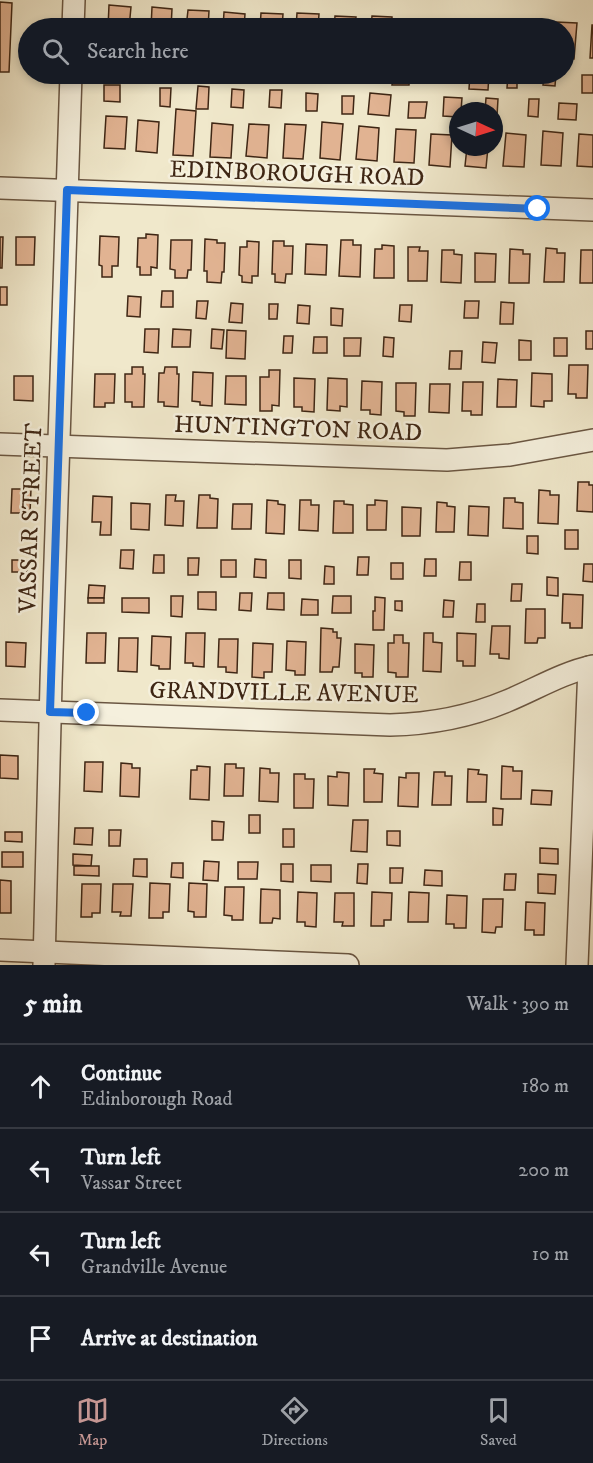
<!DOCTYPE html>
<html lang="en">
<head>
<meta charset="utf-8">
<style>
	:root { --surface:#171b24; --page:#20242c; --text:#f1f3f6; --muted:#9ea1a6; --line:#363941; --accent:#c59692 }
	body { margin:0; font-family:"IM FELL DW Pica",serif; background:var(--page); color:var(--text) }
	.compass { position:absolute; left:449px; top:102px; width:54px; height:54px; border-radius:50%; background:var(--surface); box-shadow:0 3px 9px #0003; rotate:94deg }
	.stop { position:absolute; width:18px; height:18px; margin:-14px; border:4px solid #1a73e8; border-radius:50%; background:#fff }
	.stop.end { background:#1a73e8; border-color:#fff; box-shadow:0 2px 6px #0008 }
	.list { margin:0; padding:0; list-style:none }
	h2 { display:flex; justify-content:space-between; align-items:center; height:78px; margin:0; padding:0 24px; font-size:26px }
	h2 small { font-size:20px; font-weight:400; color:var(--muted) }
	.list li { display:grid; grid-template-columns:39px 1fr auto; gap:18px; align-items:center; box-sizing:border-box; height:84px; padding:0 24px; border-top:2px solid var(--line) }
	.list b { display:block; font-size:22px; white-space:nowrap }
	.list p { margin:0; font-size:20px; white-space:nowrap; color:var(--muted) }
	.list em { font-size:20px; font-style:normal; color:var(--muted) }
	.icon { flex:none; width:33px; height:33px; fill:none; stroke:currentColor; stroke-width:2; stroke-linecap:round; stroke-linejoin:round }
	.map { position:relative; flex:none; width:593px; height:965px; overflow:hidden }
	.search { position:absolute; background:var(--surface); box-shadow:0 3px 9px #0003; left:18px; right:18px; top:18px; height:66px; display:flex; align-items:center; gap:15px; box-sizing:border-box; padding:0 21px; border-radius:33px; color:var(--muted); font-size:22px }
	.sheet { height:414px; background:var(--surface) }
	nav { display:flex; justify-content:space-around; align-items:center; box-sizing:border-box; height:84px; border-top:2px solid var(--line); background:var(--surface); font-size:16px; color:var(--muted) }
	nav a { display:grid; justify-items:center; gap:3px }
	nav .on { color:var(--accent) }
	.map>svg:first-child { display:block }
	.building { fill:#e1b392; stroke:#3e2614; stroke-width:1.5 }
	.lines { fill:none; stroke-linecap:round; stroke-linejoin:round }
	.street-casing { stroke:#6a5642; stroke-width:24 }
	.street { stroke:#f5f0dd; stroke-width:21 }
	.route { stroke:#1a73e8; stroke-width:8 }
	.labels { text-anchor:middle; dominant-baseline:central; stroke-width:5; stroke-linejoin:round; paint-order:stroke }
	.street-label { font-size:24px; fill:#3e2614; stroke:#f5f0dd }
</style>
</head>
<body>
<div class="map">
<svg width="593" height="965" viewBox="0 0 593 965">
	<rect width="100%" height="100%" fill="#f0e8cb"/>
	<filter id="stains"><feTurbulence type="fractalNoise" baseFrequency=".00333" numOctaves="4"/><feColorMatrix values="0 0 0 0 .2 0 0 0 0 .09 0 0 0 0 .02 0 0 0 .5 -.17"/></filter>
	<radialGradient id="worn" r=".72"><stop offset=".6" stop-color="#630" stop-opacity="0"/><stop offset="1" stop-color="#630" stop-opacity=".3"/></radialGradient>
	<g class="building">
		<path d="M 0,2 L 12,3 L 9,72 L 0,72 Z"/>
		<path d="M 109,5 L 131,7 L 129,28 L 108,28 Z"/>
		<path d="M 152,7 L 172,9 L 171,28 L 151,28 Z"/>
		<path d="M 188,10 L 209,11 L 208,28 L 186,28 Z"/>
		<path d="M 224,12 L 245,14 L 244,28 L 223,28 Z"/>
		<path d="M 261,13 L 283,14 L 282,28 L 260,28 Z"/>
		<path d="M 297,13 L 319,14 L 318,28 L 296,28 Z"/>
		<path d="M 335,16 L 356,17 L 355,28 L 334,28 Z"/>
		<path d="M 372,16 L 392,17 L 392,28 L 371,28 Z"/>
		<path d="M 408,19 L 428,20 L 428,28 L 407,28 Z"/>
		<path d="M 556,22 L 577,23 L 574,59 L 564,58 L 564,28 L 556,28 Z"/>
		<path d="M 481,23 L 502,24 L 502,28 L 481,28 Z"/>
		<path d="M 444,25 L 465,26 L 465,28 L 444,28 Z"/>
		<path d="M 518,25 L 539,27 L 539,28 L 518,28 Z"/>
		<path d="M 592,25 L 593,25 L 593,58 L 590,58 Z"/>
		<path d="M 211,74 L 232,74 L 232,81 L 211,79 Z"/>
		<path d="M 248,74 L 264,74 L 264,81 L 248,80 Z"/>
		<path d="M 283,74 L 312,74 L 312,83 L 283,81 Z"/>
		<path d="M 361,74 L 372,74 L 371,83 L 361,83 Z"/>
		<path d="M 393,74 L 410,74 L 409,85 L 392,85 Z"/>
		<path d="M 470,74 L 489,74 L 488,90 L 469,89 Z"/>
		<path d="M 508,74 L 517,74 L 517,88 L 507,88 Z"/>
		<path d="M 544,74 L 556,74 L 555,86 L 543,85 Z"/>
		<rect x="582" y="75" width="11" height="18"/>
		<path d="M 104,85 L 120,85 L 120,102 L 104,101 Z"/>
		<path d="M 198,86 L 209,87 L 208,109 L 196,109 Z"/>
		<path d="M 160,88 L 171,88 L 170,107 L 160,106 Z"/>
		<path d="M 232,89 L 244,90 L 243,108 L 231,107 Z"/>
		<path d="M 270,90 L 282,90 L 281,108 L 269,107 Z"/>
		<path d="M 306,93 L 318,94 L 317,111 L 306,111 Z"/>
		<path d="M 370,93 L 391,95 L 389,116 L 368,114 Z"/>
		<path d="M 342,96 L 354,96 L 353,114 L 342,114 Z"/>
		<path d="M 444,97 L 462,98 L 461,111 L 458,111 L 458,117 L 443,116 Z"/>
		<path d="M 486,98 L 498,99 L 497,116 L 494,116 L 494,111 L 485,111 Z"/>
		<path d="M 529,99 L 539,99 L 538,117 L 528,116 Z"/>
		<path d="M 409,102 L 427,102 L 425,118 L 408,118 Z"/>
		<path d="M 559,103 L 577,104 L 576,120 L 558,119 Z"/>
		<path d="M 176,109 L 196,111 L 193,156 L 173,155 Z"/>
		<path d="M 106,116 L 127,117 L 125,149 L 104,148 Z"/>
		<path d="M 138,120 L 159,122 L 157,153 L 136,151 Z"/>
		<path d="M 322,122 L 343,124 L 340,160 L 320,158 Z"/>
		<path d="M 212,123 L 233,125 L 231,158 L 210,157 Z"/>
		<path d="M 249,124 L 269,125 L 267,158 L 246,156 Z"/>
		<path d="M 285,124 L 306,125 L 303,159 L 283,158 Z"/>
		<path d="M 359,126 L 379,128 L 377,161 L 356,159 Z"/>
		<path d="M 396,129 L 416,130 L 414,163 L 394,162 Z"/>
		<path d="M 543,131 L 563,133 L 561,166 L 541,165 Z"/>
		<path d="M 506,133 L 526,135 L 524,167 L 503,166 Z"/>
		<path d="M 431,134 L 452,135 L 450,167 L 429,165 Z"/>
		<path d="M 579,134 L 593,135 L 593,167 L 577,166 Z"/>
		<path d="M 467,147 L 488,147 L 486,168 L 465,166 Z"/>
		<path d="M 146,234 L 158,235 L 157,268 L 151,267 L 151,275 L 140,275 L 140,267 L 137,267 L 138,238 L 146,238 Z"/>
		<path d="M 100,236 L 119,237 L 118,266 L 112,266 L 112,277 L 102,277 L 102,266 L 99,265 Z"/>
		<path d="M 0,237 L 3,237 L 2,268 L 0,268 Z"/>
		<path d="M 16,237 L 35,237 L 34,265 L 16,265 Z"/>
		<path d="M 205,239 L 217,240 L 217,243 L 225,243 L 224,272 L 222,272 L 221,283 L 207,282 L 207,271 L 204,271 Z"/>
		<path d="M 171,240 L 192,240 L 191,270 L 188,270 L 187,278 L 175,278 L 175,270 L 170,269 Z"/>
		<path d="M 341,240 L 353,240 L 353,245 L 361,245 L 360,277 L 339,276 Z"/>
		<path d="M 247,241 L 259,242 L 258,276 L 252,276 L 252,283 L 242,282 L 242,276 L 239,275 L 240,247 L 247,247 Z"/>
		<path d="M 273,241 L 284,241 L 284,246 L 293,246 L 292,274 L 286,274 L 285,283 L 275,282 L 275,274 L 272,274 Z"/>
		<path d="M 306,244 L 327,245 L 326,275 L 305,274 Z"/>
		<path d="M 382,245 L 394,246 L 394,278 L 374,278 L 375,249 L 382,249 Z"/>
		<path d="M 408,247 L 420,247 L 419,251 L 428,251 L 427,281 L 408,281 Z"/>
		<path d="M 546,248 L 557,249 L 557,253 L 565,253 L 564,282 L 544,282 Z"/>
		<path d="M 510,249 L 523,250 L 523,254 L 530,254 L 529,283 L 509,283 Z"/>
		<path d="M 442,250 L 454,250 L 454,254 L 462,255 L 461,283 L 441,282 Z"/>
		<path d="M 581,250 L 593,250 L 593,283 L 580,283 Z"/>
		<path d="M 475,253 L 496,254 L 495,282 L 475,282 Z"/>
		<rect x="0" y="287" width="7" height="18"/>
		<path d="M 162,291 L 173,291 L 173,307 L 161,307 Z"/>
		<path d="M 128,296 L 141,297 L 140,317 L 127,316 Z"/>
		<path d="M 197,301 L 208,301 L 206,319 L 196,318 Z"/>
		<path d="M 465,301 L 479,301 L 478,318 L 464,318 Z"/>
		<path d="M 501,302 L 514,303 L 513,324 L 500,324 Z"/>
		<path d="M 231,303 L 243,304 L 242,323 L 229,322 Z"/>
		<path d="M 269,304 L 278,304 L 277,319 L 269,319 Z"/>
		<path d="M 298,305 L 310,306 L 309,324 L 297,323 Z"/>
		<path d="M 400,305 L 412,305 L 411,322 L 399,321 Z"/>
		<path d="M 331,308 L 343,309 L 342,326 L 331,325 Z"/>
		<path d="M 145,329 L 159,329 L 158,353 L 144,352 Z"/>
		<path d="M 173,329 L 191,330 L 190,347 L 172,347 Z"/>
		<path d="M 212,329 L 224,330 L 222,349 L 211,348 Z"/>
		<path d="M 227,330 L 246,331 L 245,359 L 226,358 Z"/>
		<rect x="586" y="331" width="7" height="18"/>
		<path d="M 284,336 L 293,336 L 292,353 L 283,353 Z"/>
		<path d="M 314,337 L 327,337 L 327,353 L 313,353 Z"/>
		<path d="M 384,337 L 394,338 L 393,357 L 383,356 Z"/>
		<path d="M 344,338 L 361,338 L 360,356 L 344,356 Z"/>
		<rect x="554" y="338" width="13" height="18"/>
		<path d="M 519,340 L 531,341 L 531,360 L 519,360 Z"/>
		<path d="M 483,342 L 497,343 L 495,363 L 482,362 Z"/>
		<path d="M 450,351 L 462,351 L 461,369 L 449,369 Z"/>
		<path d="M 569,365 L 588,365 L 587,398 L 576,398 L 576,394 L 568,394 Z"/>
		<path d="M 132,367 L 143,367 L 143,374 L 145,374 L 144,407 L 132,407 L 132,402 L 125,402 L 125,374 L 132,374 Z"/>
		<path d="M 165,367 L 177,367 L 177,374 L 179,374 L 178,407 L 164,406 L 164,402 L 158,402 L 159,373 L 164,373 Z"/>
		<path d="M 269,370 L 280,370 L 279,406 L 272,405 L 272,411 L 260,411 L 260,377 L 269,377 Z"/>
		<path d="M 193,372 L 213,373 L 212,406 L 200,405 L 200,402 L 192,401 Z"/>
		<path d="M 532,373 L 552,374 L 552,401 L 544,401 L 544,407 L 531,406 Z"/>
		<path d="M 95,374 L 115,374 L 114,403 L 105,403 L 105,407 L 94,407 Z"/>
		<path d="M 14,376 L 33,376 L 33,401 L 14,400 Z"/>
		<path d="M 226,376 L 246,376 L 246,405 L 225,404 Z"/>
		<path d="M 294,378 L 315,379 L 314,412 L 302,411 L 302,407 L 294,407 Z"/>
		<path d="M 328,378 L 347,379 L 347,407 L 340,406 L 340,411 L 327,410 Z"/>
		<path d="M 498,379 L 517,380 L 516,407 L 497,407 Z"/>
		<path d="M 362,381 L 382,382 L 381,415 L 370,414 L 370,410 L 361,410 Z"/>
		<path d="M 463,382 L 483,382 L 482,415 L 471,415 L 471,411 L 462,411 Z"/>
		<path d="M 396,383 L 416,383 L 415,416 L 404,416 L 404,412 L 396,411 Z"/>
		<path d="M 430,384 L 450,384 L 449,413 L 429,412 Z"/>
		<path d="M 578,482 L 589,482 L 589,485 L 593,485 L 593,512 L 577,511 Z"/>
		<path d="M 12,489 L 31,489 L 30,513 L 11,513 Z"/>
		<path d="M 539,490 L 550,491 L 550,495 L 559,495 L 558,524 L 538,523 Z"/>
		<path d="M 166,495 L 176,495 L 175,501 L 184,501 L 183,526 L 165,525 Z"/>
		<path d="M 199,495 L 210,495 L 210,498 L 218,499 L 217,528 L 197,528 Z"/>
		<path d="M 93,496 L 112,497 L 111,535 L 100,535 L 101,522 L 92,522 Z"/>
		<path d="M 504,498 L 515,498 L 515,502 L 523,503 L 523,529 L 503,528 Z"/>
		<path d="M 267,500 L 278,501 L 278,504 L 285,505 L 284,534 L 266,533 Z"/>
		<path d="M 300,500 L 311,500 L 311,505 L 319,505 L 318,531 L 299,530 Z"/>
		<path d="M 375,500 L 387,501 L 386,530 L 367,530 L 367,505 L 375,505 Z"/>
		<path d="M 334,501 L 344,501 L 344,504 L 353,505 L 353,533 L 333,533 Z"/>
		<path d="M 437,502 L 447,503 L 447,506 L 455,507 L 454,532 L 436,532 Z"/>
		<path d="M 131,503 L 150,504 L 149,530 L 131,529 Z"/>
		<path d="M 233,504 L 252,504 L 251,529 L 232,529 Z"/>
		<path d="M 469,506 L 489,507 L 488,536 L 468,535 Z"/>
		<path d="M 402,507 L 421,508 L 420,536 L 402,536 Z"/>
		<rect x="565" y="530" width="13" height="19"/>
		<path d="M 527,536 L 538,536 L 538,554 L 527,553 Z"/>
		<path d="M 121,550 L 134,550 L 133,569 L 120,568 Z"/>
		<path d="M 154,555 L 164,555 L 164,573 L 153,573 Z"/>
		<path d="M 358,557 L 369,557 L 368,575 L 357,575 Z"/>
		<path d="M 188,558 L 199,558 L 198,575 L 188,575 Z"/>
		<path d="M 255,559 L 266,560 L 266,578 L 254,577 Z"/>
		<path d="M 425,559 L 436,559 L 436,576 L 424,576 Z"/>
		<rect x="12" y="560" width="15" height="12"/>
		<rect x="221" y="560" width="15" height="17"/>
		<path d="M 289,560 L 301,560 L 301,579 L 289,578 Z"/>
		<path d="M 460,562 L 471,562 L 471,580 L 459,580 Z"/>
		<rect x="391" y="563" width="12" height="16"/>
		<path d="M 584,564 L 593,564 L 593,582 L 583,581 Z"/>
		<path d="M 325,566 L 334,567 L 334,584 L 324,584 Z"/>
		<path d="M 547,577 L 558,578 L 558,596 L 547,595 Z"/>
		<path d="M 512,584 L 522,584 L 521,601 L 511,601 Z"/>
		<path d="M 89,585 L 105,586 L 104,598 L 88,598 Z"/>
		<path d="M 198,592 L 216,592 L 216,610 L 198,609 Z"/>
		<path d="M 240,593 L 252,593 L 251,611 L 239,610 Z"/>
		<path d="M 268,593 L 284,593 L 284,610 L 267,609 Z"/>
		<path d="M 563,594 L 583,595 L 582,628 L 570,628 L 570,623 L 562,623 Z"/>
		<path d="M 171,596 L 183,596 L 182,617 L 171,616 Z"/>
		<path d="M 333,596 L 351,596 L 351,613 L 332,613 Z"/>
		<path d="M 375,597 L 385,598 L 384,630 L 373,630 L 373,611 L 375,611 Z"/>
		<rect x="88" y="598" width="16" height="5"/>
		<path d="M 122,598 L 149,598 L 149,613 L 122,612 Z"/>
		<path d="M 302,599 L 318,600 L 318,615 L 301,615 Z"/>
		<path d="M 444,600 L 454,601 L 453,617 L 443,617 Z"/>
		<path d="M 395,601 L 402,601 L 402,611 L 395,610 Z"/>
		<path d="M 477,604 L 485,604 L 485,622 L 476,622 Z"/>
		<path d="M 526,609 L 545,609 L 545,638 L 538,638 L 537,643 L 525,643 Z"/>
		<path d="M 492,626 L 510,626 L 509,659 L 499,658 L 499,654 L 490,654 Z"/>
		<path d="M 321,628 L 333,629 L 333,632 L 337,632 L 337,638 L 341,638 L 339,667 L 333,667 L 332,672 L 320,672 Z"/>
		<path d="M 87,633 L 106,633 L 105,663 L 86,663 Z"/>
		<path d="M 186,633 L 205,633 L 204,667 L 193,666 L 193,663 L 185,663 Z"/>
		<path d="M 424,633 L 433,633 L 433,642 L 442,643 L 441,672 L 423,671 Z"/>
		<path d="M 457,633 L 476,634 L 475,666 L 463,666 L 463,661 L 457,661 Z"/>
		<path d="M 394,635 L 403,635 L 403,643 L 409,643 L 408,677 L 396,677 L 396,673 L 388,672 L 388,643 L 394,643 Z"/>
		<path d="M 152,636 L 171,637 L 170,669 L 159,669 L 159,666 L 151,665 Z"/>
		<path d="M 119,638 L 138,638 L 137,672 L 118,671 Z"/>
		<path d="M 219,639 L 238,639 L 237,673 L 226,672 L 226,667 L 218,667 Z"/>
		<path d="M 287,641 L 306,642 L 305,675 L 295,675 L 295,671 L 286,670 Z"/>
		<path d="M 6,642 L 26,643 L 25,667 L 6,666 Z"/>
		<path d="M 253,643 L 273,644 L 272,672 L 264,672 L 264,678 L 252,677 Z"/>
		<path d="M 355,644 L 374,645 L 373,677 L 362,677 L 362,673 L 355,673 Z"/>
		<path d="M 0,755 L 18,756 L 18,779 L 0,778 Z"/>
		<path d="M 85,762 L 103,762 L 102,792 L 84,791 Z"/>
		<path d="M 121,763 L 132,764 L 132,768 L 140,768 L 139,797 L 120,796 Z"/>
		<path d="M 225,764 L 236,764 L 236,768 L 244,768 L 243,796 L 224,796 Z"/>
		<path d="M 197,766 L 210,767 L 209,800 L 190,799 L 191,770 L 197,770 Z"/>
		<path d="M 502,766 L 513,767 L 513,771 L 522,771 L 521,799 L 501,799 Z"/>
		<path d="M 260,768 L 270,769 L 270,773 L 279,773 L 278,802 L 259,801 Z"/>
		<path d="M 364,769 L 375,769 L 374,773 L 383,774 L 382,802 L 364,802 Z"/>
		<path d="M 468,769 L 479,770 L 478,774 L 487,775 L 486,802 L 467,802 Z"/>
		<path d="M 337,772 L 349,773 L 348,806 L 328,805 L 328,776 L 337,777 Z"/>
		<path d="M 434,772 L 445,772 L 445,776 L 452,776 L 451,805 L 432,805 Z"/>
		<path d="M 406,773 L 419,773 L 418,807 L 398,806 L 399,777 L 406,778 Z"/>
		<path d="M 294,774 L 305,774 L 305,779 L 314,779 L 313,808 L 294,808 Z"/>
		<path d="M 532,790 L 552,791 L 551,805 L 531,804 Z"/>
		<path d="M 493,808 L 503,809 L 502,825 L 493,825 Z"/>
		<rect x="249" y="815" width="11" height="18"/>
		<path d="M 353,820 L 368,820 L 367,852 L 351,851 Z"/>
		<path d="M 212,821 L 224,822 L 223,840 L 212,840 Z"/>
		<path d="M 75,828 L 93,828 L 92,845 L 74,844 Z"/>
		<rect x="283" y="829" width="11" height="18"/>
		<path d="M 109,830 L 121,830 L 120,846 L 109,846 Z"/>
		<path d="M 387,831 L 400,831 L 400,846 L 387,845 Z"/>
		<path d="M 5,832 L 22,832 L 22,842 L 5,841 Z"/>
		<path d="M 540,848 L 558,849 L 558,864 L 540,863 Z"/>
		<rect x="2" y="852" width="21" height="15"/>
		<path d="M 73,854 L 92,855 L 91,866 L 73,865 Z"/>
		<path d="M 134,859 L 147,859 L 147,877 L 133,876 Z"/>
		<path d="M 204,861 L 219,862 L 218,881 L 203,880 Z"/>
		<path d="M 238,862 L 258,862 L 257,879 L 238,879 Z"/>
		<path d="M 172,863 L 183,863 L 183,878 L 171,877 Z"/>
		<path d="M 281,864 L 293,864 L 293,882 L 281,881 Z"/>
		<path d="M 358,864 L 368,864 L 367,884 L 357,883 Z"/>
		<path d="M 311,865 L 331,865 L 331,882 L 311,881 Z"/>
		<path d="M 74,866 L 99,866 L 99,876 L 74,875 Z"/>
		<path d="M 390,868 L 403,868 L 402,883 L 390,883 Z"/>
		<path d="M 425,870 L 442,871 L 442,886 L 424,885 Z"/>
		<path d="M 505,874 L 516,874 L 515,890 L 504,890 Z"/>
		<path d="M 538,874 L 556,875 L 555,894 L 538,893 Z"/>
		<path d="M 0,880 L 11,881 L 11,913 L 0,913 Z"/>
		<path d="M 150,883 L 170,884 L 169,912 L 163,912 L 163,918 L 149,918 Z"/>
		<path d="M 189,883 L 207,884 L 206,917 L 194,917 L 194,912 L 188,911 Z"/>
		<path d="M 82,884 L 101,884 L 100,913 L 92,913 L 92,917 L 81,917 Z"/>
		<path d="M 113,884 L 133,884 L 131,916 L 120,916 L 121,912 L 112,912 Z"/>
		<path d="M 225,887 L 244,887 L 243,920 L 232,920 L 232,916 L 224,915 Z"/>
		<path d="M 261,889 L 280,890 L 280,919 L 273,918 L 272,923 L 260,923 Z"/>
		<path d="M 298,892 L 317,893 L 316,927 L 305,926 L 305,922 L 297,922 Z"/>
		<path d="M 372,892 L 392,893 L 391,920 L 384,920 L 384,926 L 371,926 Z"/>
		<path d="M 409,892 L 429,893 L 428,922 L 408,922 Z"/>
		<path d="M 335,893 L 354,893 L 354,926 L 342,926 L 343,922 L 334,922 Z"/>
		<path d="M 447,895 L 467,896 L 466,928 L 454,928 L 454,924 L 446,924 Z"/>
		<path d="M 483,899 L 503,899 L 502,927 L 496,927 L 495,933 L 482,932 Z"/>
		<path d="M 526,902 L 545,903 L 544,935 L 534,935 L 534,930 L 525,930 Z"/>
	</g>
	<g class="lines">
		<defs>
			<g id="street">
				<path d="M 73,28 L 74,0"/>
				<path d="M 0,188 L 593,210"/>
				<path d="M 0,444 L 447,460 L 510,455 L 593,440"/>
				<path d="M 0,710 L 390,725 C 431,724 469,717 507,701 C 536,689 562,673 593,666"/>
				<path d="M 0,950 L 348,965"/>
				<path d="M 44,965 L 51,683 L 71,74"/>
				<path d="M 577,965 L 589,667"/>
			</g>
		</defs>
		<use href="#street" class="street-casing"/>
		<use href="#street" class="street"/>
	</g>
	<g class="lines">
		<path class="route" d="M 87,713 L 50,712 L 67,190 L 538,209"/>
	</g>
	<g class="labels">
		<g class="street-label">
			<text transform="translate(297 174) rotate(2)">EDINBOROUGH ROAD</text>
			<text transform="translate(298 429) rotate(2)">HUNTINGTON ROAD</text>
			<text transform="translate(31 518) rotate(-88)">VASSAR STREET</text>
			<text transform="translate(284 693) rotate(1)">GRANDVILLE AVENUE</text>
		</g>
	</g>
	<rect width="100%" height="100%" filter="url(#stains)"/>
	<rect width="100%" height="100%" fill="url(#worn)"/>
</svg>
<svg class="compass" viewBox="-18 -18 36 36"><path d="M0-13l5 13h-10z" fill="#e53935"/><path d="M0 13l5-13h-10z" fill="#9ea1a6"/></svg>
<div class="stop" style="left:538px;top:209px"></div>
<div class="stop end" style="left:87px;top:713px"></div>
<div class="search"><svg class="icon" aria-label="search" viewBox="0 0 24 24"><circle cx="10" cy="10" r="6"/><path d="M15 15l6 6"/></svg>Search here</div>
</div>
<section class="sheet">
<h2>5 min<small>Walk · 390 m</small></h2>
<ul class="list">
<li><svg class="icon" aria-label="ahead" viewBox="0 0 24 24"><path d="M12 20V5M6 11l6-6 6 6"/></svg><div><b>Continue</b><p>Edinborough Road</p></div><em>180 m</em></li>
<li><svg class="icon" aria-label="left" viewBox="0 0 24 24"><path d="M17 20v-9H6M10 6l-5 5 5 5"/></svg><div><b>Turn left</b><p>Vassar Street</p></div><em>200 m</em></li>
<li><svg class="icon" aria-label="left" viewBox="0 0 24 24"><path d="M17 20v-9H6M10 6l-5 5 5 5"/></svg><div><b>Turn left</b><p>Grandville Avenue</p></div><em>10 m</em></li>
<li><svg class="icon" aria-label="arrive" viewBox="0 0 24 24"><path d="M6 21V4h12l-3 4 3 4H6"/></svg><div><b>Arrive at destination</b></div></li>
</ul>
</section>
<nav>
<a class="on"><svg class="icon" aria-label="map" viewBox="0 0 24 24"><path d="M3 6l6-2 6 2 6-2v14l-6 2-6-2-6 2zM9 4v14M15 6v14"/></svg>Map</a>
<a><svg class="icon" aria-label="directions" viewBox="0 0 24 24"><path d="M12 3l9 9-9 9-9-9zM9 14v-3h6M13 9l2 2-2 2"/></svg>Directions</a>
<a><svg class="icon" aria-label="saved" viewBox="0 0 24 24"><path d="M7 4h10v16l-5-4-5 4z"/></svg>Saved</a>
</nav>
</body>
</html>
